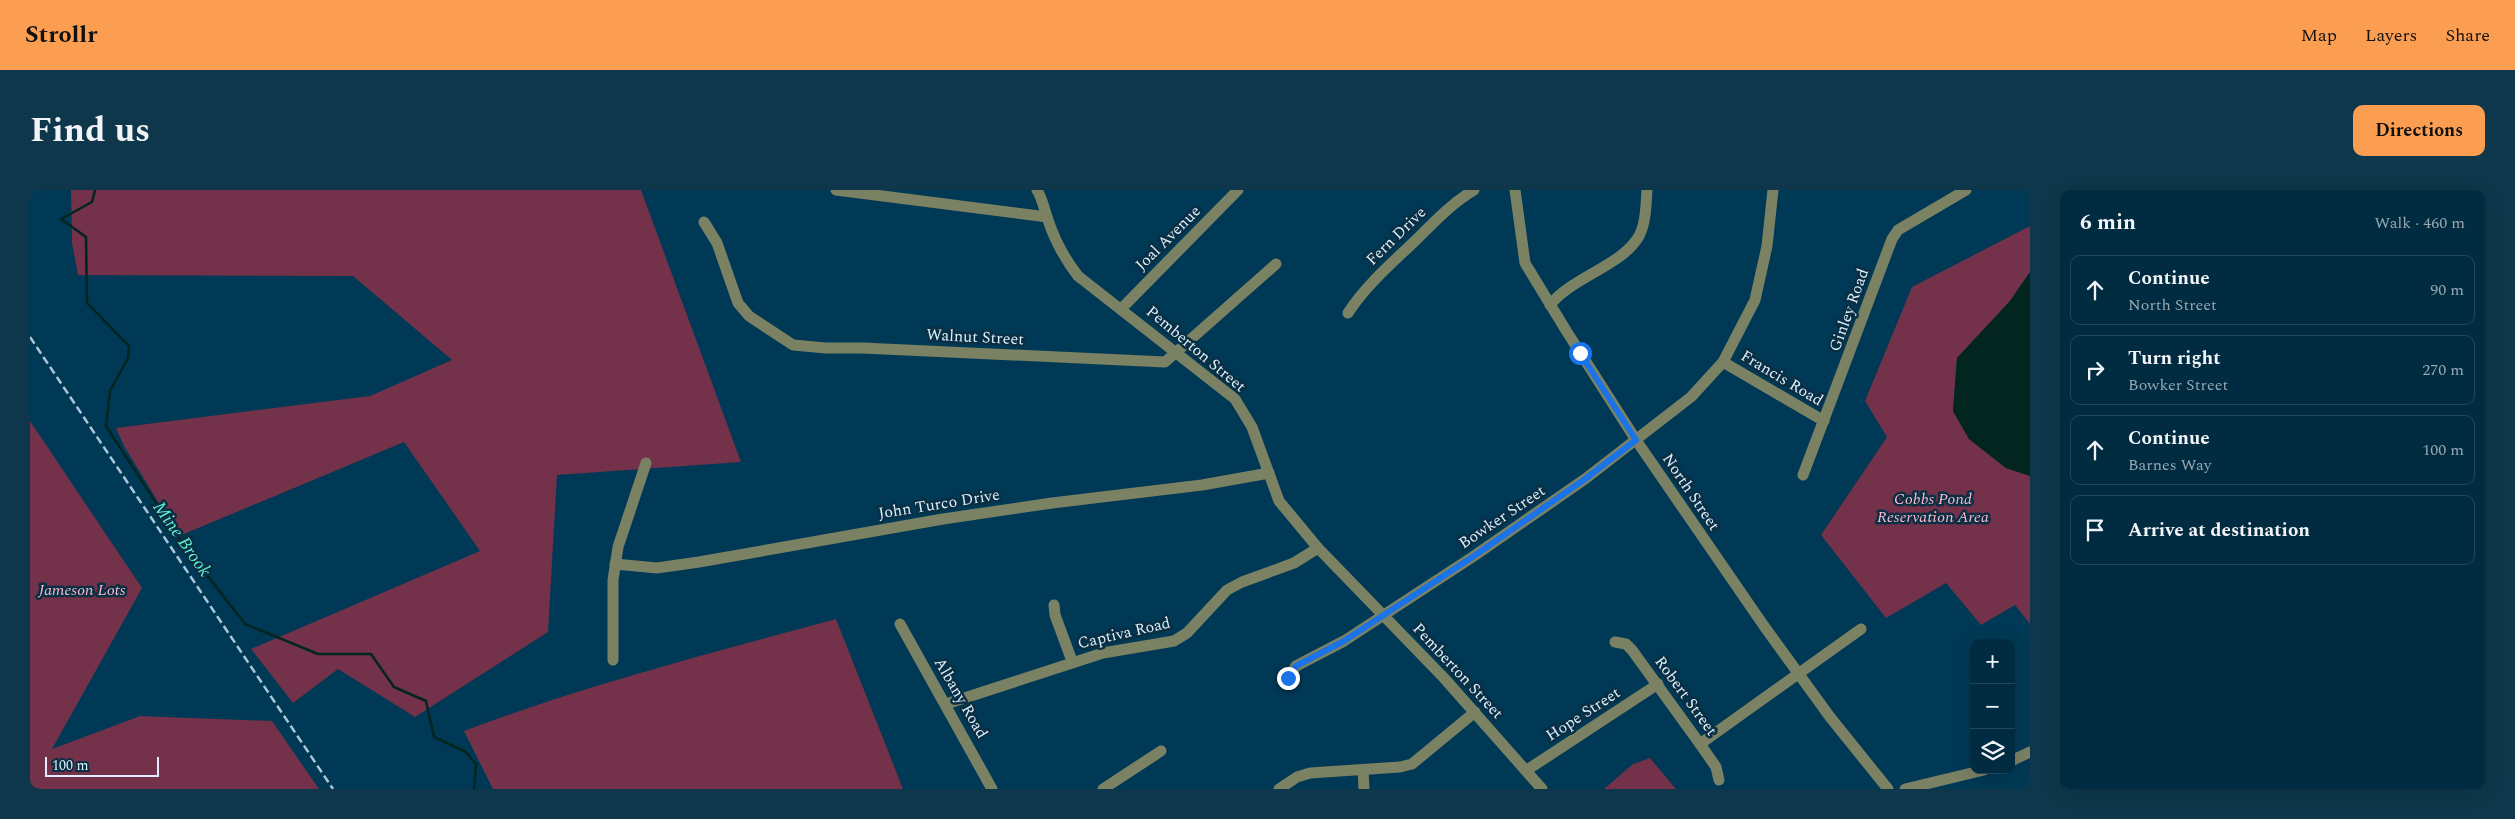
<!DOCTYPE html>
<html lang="en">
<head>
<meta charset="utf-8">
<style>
	:root { --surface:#002b40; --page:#0e374b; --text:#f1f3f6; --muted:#95a7b1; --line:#224759; --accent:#fb9e51 }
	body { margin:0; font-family:Spectral,serif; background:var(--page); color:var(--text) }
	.controls { position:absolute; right:15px; bottom:15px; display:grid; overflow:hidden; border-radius:10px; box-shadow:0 5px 20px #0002 }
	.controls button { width:45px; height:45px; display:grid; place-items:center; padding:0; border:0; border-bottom:1px solid var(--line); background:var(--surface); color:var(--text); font:25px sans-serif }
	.scale { position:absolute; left:15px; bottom:12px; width:114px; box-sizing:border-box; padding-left:5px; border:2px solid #dceffd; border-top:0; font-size:14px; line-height:18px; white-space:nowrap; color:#dceffd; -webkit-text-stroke:4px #0a2e42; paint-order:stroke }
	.stop { position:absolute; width:15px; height:15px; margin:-11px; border:4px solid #1a73e8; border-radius:50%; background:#fff }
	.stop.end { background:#1a73e8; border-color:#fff; box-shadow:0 1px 5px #0008 }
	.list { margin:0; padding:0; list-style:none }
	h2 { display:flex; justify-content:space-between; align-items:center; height:65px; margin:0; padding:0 20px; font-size:21px }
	h2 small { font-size:16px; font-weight:400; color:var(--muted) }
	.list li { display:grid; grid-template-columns:32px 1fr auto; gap:15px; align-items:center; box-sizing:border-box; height:70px; margin:0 10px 10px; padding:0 10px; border:1px solid var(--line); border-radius:10px }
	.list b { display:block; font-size:19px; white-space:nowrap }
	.list p { margin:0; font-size:16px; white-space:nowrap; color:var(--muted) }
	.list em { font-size:16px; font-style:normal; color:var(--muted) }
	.icon { flex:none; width:28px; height:28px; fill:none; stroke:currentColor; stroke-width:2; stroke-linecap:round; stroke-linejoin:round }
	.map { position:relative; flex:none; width:2000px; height:599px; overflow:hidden; border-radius:10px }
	header { display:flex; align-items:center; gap:30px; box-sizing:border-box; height:70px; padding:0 25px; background:var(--accent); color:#111 }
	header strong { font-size:24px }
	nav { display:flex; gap:28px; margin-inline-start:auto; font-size:18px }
	.intro { display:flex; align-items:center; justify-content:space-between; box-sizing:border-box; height:120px; padding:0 30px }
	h1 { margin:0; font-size:35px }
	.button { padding:12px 22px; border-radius:10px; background:var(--accent); color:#111; font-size:18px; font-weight:700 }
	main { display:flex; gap:30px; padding:0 30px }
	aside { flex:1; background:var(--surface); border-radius:10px; box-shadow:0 5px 20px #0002 }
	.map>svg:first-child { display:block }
	.green { fill:#73314a }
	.water { fill:#03251f }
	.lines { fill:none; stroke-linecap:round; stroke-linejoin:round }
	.stream { stroke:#03251f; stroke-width:2.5 }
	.minor { stroke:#7b8163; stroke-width:11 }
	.rail { stroke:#aac6d7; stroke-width:2.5; stroke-dasharray:8 4; stroke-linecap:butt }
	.route { stroke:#1a73e8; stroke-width:6 }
	.labels { text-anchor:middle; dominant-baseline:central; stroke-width:5; stroke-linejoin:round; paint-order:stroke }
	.street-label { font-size:16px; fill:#dceffd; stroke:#0a2e42 }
	.park-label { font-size:16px; font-style:italic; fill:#fbbacf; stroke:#0a2e42 }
	.water-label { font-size:18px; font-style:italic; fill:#60f1d4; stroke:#0a2e42 }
</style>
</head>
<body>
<header>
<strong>Strollr</strong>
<nav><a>Map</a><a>Layers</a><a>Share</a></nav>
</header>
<div class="intro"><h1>Find us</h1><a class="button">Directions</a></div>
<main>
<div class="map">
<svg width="2000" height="599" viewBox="0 0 2000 599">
	<rect width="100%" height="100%" fill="#003955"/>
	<g class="green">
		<path d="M 41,0 L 611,0 L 711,272 L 527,285 L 518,442 L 385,527 L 308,479 L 263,513 L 221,459 L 450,361 L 374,252 L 149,346 L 94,256 L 86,238 L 340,206 L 422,170 L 323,86 L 48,85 L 42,53 Z"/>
		<path d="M 2000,36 L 2000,82 L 1980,111 L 1927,168 L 1923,221 L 1939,249 L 1976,278 L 2000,286 L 2000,434 L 1985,415 L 1951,435 L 1916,393 L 1856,428 L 1791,345 L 1857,247 L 1835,211 L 1882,97 Z"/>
		<path d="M 0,231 L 112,398 L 22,559 L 110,526 L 242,531 L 289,599 L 0,599 Z"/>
		<path d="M 806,429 L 873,599 L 463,599 L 434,541 C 555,495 681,463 806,429 Z"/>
		<path d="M 1620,568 L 1646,599 L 1574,599 L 1603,574 Z"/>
	</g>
	<path class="water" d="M 2000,82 L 2000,286 L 1976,278 L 1939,249 L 1923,221 L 1927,168 L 1980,111 Z"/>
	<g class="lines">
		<path class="stream" d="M 65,0 L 62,12 L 31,29 L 56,47 L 57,113 L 99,156 L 98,168 L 80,201 L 76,236 L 152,353 L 215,434 L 288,464 L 341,464 L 364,497 L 396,511 L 404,547 L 436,562 L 446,574 L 444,599"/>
		<g class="minor">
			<path d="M 806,0 L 1017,27"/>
			<path d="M 1007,0 C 1013,10 1014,19 1018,30 C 1025,51 1034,68 1048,86 L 1205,209 L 1222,237 L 1249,311 L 1254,317 L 1288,358 L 1414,488 L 1512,599"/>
			<path d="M 1485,0 L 1495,73 L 1537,142 L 1606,250 L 1734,436 L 1800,527 L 1858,599"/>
			<path d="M 674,32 L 687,53 L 708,113 L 719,126 L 763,155 L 796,158 L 833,158 L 1135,172 L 1246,74"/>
			<path d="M 1520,115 C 1542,87 1592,76 1609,46 C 1616,33 1616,14 1617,0"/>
			<path d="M 1092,118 L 1208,0"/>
			<path d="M 1318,123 C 1336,95 1362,73 1386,50 C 1404,32 1422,13 1444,0"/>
			<path d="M 1693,172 L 1794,231"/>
			<path d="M 1773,285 L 1862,49 L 1868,40 L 1936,0"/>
			<path d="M 585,374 L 627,378 L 669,372 L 913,329 L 1022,313 L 1172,295 L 1239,283"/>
			<path d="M 1024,415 L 1025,425 L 1042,471"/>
			<path d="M 870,434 L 962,599"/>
			<path d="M 1585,452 L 1596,454 L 1602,460 L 1670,554 L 1686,577 L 1689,590"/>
			<path d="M 583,470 L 583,390 L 588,357 L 616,273"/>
			<path d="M 1258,489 L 1266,476 L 1314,451 L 1444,366 L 1555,289 L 1661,207 L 1693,172 L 1725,110 L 1737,56 L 1743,0"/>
			<path d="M 916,514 L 1073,463 L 1144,451 L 1157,443 L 1197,400 L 1212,392 L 1264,373 L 1288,358"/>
			<path d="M 1670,554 L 1831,439"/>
			<path d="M 1981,571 L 2000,562"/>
			<path d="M 1333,580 L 1334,599"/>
			<path d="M 1497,580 L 1628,494"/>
			<path d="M 1073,599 L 1131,561"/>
			<path d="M 1249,599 L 1267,587 L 1280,583 L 1370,577 L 1382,574 L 1445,522"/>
			<path d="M 1875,599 L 1954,580"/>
		</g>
		<path class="rail" d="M 0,147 L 303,599"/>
	</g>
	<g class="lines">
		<path class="route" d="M 1258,488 L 1266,476 L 1314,451 L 1444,366 L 1555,289 L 1606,250 L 1550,163"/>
	</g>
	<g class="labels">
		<g class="street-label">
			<text transform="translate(1366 46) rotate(-44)">Fern Drive</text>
			<text transform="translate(1138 48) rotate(-45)">Joal Avenue</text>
			<text transform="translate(1819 120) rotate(-70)">Ginley Road</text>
			<text transform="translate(945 147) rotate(3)">Walnut Street</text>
			<text transform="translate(1166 159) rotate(40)">Pemberton Street</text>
			<text transform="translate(1752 188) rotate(31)">Francis Road</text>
			<text transform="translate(1661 302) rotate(56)">North Street</text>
			<text transform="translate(909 314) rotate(-9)">John Turco Drive</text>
			<text transform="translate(1472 327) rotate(-34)">Bowker Street</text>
			<text transform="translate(1094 443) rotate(-13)">Captiva Road</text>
			<text transform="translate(1428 481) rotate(47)">Pemberton Street</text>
			<text transform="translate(1656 506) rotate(54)">Robert Street</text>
			<text transform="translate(931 508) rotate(60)">Albany Road</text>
			<text transform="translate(1553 524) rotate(-33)">Hope Street</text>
		</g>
		<g class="park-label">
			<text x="1903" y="309">Cobbs Pond<tspan x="1903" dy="18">Reservation Area</tspan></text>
			<text x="52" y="400">Jameson Lots</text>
		</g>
		<g class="water-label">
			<text transform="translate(152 349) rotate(55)">Mine Brook</text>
		</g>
	</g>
</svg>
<div class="controls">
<button>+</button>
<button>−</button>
<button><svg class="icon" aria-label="layers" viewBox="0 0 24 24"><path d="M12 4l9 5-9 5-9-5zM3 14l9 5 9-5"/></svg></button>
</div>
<div class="scale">100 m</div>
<div class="stop" style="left:1550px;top:163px"></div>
<div class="stop end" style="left:1258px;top:488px"></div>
</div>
<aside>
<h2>6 min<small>Walk · 460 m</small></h2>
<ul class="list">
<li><svg class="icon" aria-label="ahead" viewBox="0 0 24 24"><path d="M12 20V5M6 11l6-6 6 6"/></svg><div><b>Continue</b><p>North Street</p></div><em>90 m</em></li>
<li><svg class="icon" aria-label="right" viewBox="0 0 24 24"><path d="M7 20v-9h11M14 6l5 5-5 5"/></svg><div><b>Turn right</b><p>Bowker Street</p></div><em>270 m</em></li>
<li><svg class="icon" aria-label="ahead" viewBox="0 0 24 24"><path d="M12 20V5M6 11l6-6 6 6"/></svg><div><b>Continue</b><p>Barnes Way</p></div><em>100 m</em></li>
<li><svg class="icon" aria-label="arrive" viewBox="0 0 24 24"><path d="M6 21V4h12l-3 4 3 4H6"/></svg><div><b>Arrive at destination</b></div></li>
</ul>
</aside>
</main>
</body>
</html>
